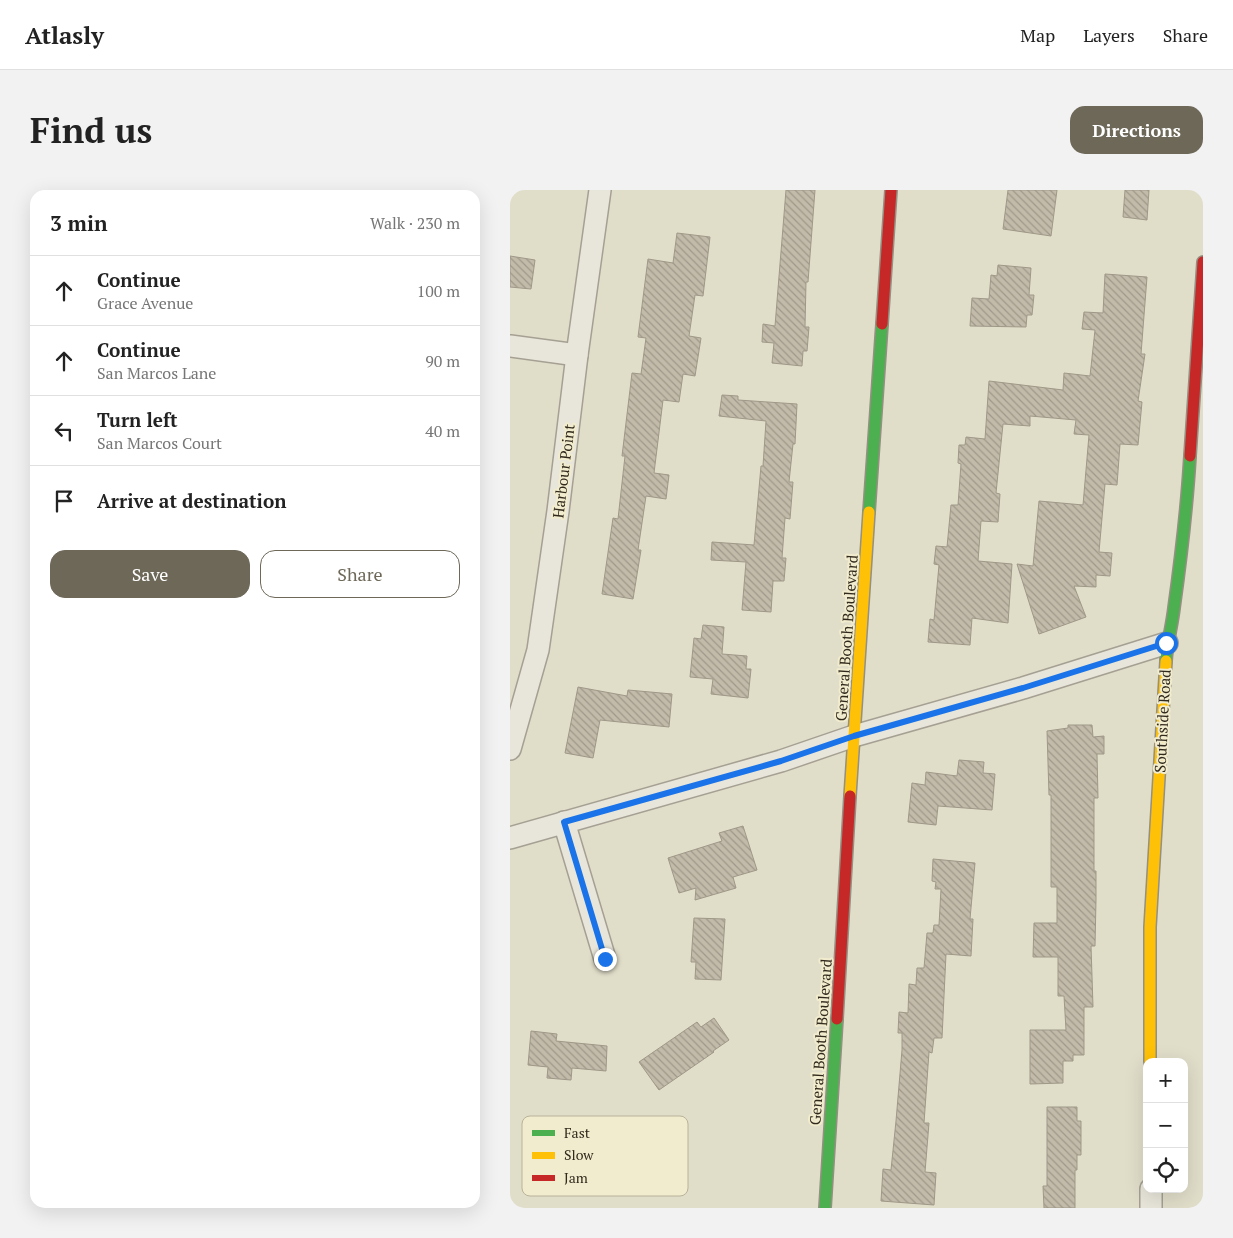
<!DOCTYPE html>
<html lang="en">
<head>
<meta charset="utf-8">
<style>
	:root { --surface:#fff; --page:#f2f2f2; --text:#222; --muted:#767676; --line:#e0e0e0; --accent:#6e6859 }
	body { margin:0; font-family:"PT Serif",serif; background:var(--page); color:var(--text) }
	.controls { position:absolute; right:15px; bottom:15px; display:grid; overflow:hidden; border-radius:10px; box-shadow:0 5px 20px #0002 }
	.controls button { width:45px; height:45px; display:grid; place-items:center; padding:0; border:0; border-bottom:1px solid var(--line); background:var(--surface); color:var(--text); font:25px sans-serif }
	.stop { position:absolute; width:15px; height:15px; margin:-11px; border:4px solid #1a73e8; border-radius:50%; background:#fff }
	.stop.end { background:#1a73e8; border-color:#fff; box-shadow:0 1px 5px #0008 }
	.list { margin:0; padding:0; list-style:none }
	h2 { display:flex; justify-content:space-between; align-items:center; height:65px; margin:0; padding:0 20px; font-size:21px }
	h2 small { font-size:16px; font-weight:400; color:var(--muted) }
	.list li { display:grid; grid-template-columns:32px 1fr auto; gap:15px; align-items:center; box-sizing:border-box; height:70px; padding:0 20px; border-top:1px solid var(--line) }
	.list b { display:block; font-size:19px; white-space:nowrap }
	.list p { margin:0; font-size:16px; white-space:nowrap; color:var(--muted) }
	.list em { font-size:16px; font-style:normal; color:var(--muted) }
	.actions { display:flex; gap:10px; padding:15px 20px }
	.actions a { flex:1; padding:11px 0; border:1px solid var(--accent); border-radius:15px; text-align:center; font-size:18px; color:var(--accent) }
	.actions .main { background:var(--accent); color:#fff }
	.icon { flex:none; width:28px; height:28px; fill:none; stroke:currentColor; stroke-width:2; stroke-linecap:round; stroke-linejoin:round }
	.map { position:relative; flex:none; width:693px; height:1018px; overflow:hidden; border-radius:15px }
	header { display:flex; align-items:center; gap:30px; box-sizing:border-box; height:70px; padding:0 25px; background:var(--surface); border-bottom:1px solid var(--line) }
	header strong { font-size:24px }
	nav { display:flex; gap:28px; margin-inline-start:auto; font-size:18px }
	.intro { display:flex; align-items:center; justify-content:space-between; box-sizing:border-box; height:120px; padding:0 30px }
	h1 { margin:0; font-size:35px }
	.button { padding:12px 22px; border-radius:15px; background:var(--accent); color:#fff; font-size:18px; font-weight:700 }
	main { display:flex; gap:30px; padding:0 30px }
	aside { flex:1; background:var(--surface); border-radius:15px; box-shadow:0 5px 20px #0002 }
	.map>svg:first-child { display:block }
	.building { fill:url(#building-back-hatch); stroke:#9f9889 }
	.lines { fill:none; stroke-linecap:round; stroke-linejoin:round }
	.street-casing { stroke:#a5a093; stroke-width:24 }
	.fast-casing { stroke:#949082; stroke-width:14 }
	.slow-casing { stroke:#949082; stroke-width:14 }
	.jam-casing { stroke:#949082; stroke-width:14 }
	.street { stroke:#e8e6da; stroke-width:21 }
	.fast { stroke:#4caf50; stroke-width:11 }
	.slow { stroke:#ffc107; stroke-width:11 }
	.jam { stroke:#c62828; stroke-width:11 }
	.route { stroke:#1a73e8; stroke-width:6 }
	.labels { text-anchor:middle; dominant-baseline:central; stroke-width:4; stroke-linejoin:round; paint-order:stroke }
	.street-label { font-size:15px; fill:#31291c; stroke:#f2ecce }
	.key { fill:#f2ecce; stroke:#b8b299; stroke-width:1 }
	.key-label { font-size:14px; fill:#31291c }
</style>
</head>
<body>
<header>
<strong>Atlasly</strong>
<nav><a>Map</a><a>Layers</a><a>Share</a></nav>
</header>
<div class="intro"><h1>Find us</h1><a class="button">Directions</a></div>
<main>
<aside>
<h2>3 min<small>Walk · 230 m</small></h2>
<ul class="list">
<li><svg class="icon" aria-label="ahead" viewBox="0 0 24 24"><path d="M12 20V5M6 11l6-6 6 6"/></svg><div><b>Continue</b><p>Grace Avenue</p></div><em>100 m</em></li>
<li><svg class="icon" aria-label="ahead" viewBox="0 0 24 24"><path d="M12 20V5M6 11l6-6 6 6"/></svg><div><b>Continue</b><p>San Marcos Lane</p></div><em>90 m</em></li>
<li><svg class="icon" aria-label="left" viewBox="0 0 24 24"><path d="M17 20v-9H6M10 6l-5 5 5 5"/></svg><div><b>Turn left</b><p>San Marcos Court</p></div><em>40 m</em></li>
<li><svg class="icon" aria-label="arrive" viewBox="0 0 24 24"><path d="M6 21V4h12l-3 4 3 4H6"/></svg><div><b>Arrive at destination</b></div></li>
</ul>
<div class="actions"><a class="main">Save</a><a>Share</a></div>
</aside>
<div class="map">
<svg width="693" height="1018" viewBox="0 0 693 1018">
	<defs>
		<pattern id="building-back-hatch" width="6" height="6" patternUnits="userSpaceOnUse" patternTransform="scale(1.25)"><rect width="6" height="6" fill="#c3bbaa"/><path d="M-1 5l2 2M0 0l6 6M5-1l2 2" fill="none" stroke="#9f988a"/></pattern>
	</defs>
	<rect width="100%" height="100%" fill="#e0ddc9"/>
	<g class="building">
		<path d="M 276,0 L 305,0 L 298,92 L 296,92 L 295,137 L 299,137 L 297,161 L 293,161 L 292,176 L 262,173 L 264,153 L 252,152 L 253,134 L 265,136 Z"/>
		<path d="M 498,0 L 547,0 L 541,46 L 493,39 Z"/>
		<path d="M 615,0 L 639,0 L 637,30 L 613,27 Z"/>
		<path d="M 167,43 L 200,47 L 193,106 L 185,105 L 179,146 L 191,148 L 185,186 L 173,184 L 169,212 L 153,210 L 144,283 L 159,285 L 156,309 L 136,306 L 128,360 L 131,360 L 123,409 L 92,404 L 103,328 L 108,329 L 115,266 L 112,266 L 122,183 L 131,184 L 136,148 L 128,147 L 138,69 L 163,73 Z"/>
		<path d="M 0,66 L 25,70 L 21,99 L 0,97 Z"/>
		<path d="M 488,75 L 521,78 L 519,105 L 524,105 L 522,125 L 517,125 L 516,137 L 460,136 L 462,108 L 479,109 L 481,85 L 487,86 Z"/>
		<path d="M 595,84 L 637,87 L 631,164 L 635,164 L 628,211 L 632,212 L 628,255 L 610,254 L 607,295 L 595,294 L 589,362 L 602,363 L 600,386 L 586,385 L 586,397 L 564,396 L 576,427 L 529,444 L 507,374 L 523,376 L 529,311 L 573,315 L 579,245 L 564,244 L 566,230 L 520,226 L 520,236 L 493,234 L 486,303 L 490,304 L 488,332 L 471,331 L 468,371 L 502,374 L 498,433 L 462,428 L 460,455 L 418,452 L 420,429 L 424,430 L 429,375 L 424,374 L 426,356 L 437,357 L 441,315 L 448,315 L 451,274 L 448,273 L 449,255 L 455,255 L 456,247 L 475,249 L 479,191 L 553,200 L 554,183 L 580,186 L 585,140 L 572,139 L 574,122 L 593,123 Z"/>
		<path d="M 212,205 L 228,206 L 228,210 L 287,214 L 285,254 L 283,254 L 279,292 L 283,292 L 280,329 L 275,328 L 272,368 L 276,368 L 274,391 L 263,391 L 261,422 L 232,420 L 236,372 L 201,370 L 202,352 L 244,355 L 251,276 L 253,276 L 256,231 L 209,226 Z"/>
		<path d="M 193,435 L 214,437 L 212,464 L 237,466 L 236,479 L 241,479 L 238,508 L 201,504 L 203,489 L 180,487 L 184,448 L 191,449 Z"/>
		<path d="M 68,497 L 117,506 L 118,500 L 162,504 L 159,537 L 90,530 L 83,568 L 55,563 Z"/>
		<path d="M 558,535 L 582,535 L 583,547 L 594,546 L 594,564 L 587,564 L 588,608 L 584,608 L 584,681 L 586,681 L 586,710 L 585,756 L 581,756 L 583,817 L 574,817 L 574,865 L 563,865 L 563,871 L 553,871 L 553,893 L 520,894 L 520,840 L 556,840 L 554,806 L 548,806 L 548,767 L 523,767 L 524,733 L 547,733 L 547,697 L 541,697 L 541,605 L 539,605 L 537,541 L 558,538 Z"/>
		<path d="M 449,570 L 474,572 L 473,583 L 485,584 L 482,620 L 428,616 L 426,635 L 398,632 L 402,593 L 415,595 L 416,582 L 447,586 Z"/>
		<path d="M 233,636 L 247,680 L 223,687 L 226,698 L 185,710 L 186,698 L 169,703 L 158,668 L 212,651 L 209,643 Z"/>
		<path d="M 423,669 L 465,673 L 460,729 L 463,729 L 461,766 L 436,764 L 432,848 L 424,848 L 422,863 L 419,862 L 414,933 L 419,933 L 415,982 L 426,983 L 424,1015 L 371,1011 L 373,979 L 381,980 L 386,931 L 392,860 L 392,843 L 388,843 L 389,822 L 398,823 L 399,794 L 406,795 L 407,778 L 414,778 L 417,743 L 423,743 L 424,735 L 429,735 L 431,699 L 425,699 L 426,692 L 422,691 Z"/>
		<path d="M 184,728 L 215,729 L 211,790 L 185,789 L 186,772 L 181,772 Z"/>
		<path d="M 204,828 L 219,850 L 203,861 L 204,862 L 149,900 L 129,872 L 187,832 L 191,837 Z"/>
		<path d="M 21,841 L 47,844 L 46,851 L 97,856 L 96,881 L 62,878 L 61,890 L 37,888 L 38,877 L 18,875 Z"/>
		<path d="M 537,917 L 567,917 L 567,931 L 571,931 L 571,965 L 567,965 L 567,980 L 565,980 L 565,1018 L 534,1018 L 533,996 L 537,996 Z"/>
	</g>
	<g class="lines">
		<defs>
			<g id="street">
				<path d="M 0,156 L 67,165"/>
				<path d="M 0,559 L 28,460 L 48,321 L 67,165 L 90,0"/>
				<path d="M 54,632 L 95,769"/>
				<path d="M 0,648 L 271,571 L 344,546 L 513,498 L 657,453"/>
				<path d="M 641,999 L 641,1018"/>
			</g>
			<g id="fast">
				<path d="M 359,322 L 372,134"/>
				<path d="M 656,471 C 657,453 662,436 664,418 C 671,368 677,317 680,266"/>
				<path d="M 315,1018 L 327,829"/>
			</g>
			<g id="slow">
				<path d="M 340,606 L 359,322"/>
				<path d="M 640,872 L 640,737 L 656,471"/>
			</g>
			<g id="jam">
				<path d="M 372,134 L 381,0"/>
				<path d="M 680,266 L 693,72"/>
				<path d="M 327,829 L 340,606"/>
			</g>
		</defs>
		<use href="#street" class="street-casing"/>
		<use href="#fast" class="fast-casing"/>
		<use href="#slow" class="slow-casing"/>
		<use href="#jam" class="jam-casing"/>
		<use href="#street" class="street"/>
		<use href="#fast" class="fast"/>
		<use href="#slow" class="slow"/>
		<use href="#jam" class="jam"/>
	</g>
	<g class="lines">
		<path class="route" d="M 95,769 L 54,632 L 271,571 L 344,546 L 513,498 L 656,453"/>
	</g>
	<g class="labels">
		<g class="street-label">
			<text transform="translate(53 281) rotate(-83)">Harbour Point</text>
			<text transform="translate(336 448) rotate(-86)">General Booth Boulevard</text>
			<text transform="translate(652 531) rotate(-87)">Southside Road</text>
			<text transform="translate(310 852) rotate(-86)">General Booth Boulevard</text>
		</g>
	</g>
	<rect x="12" y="926" width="166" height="80" rx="8" class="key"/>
	<rect x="22" y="940" width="23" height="6" fill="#4caf50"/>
	<rect x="22" y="962" width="23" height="7" fill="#ffc107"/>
	<rect x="22" y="985" width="23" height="6" fill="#c62828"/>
	<g class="key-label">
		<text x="54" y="948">Fast</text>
		<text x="54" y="970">Slow</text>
		<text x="54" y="993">Jam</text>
	</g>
</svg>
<div class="controls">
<button>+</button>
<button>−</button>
<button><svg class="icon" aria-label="locate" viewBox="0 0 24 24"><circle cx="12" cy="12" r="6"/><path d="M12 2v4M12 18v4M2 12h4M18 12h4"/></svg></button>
</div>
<div class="stop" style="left:656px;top:453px"></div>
<div class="stop end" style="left:95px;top:769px"></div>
</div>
</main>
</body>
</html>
